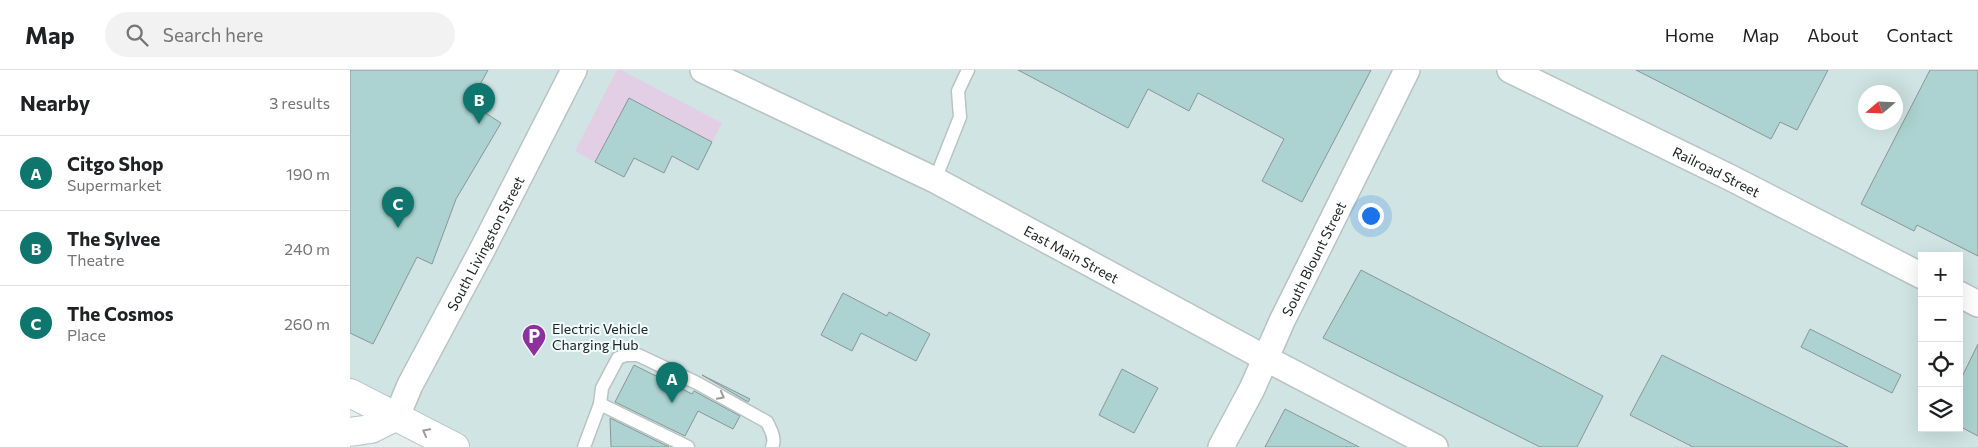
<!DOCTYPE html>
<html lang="en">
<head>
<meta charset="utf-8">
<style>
	:root { --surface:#fff; --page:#f2f2f2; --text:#202124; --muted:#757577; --line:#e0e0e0; --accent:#0f766e }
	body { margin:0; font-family:Commissioner,sans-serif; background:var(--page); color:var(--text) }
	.controls { position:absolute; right:15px; bottom:15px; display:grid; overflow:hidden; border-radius:0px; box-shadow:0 5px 20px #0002 }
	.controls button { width:45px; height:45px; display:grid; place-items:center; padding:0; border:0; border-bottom:1px solid var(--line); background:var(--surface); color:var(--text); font:25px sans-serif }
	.compass { position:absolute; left:1508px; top:15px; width:45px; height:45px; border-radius:50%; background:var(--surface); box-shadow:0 5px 20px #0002; rotate:251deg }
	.you { position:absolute; left:1020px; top:145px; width:18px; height:18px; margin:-12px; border:4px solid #fff; border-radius:50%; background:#1a73e8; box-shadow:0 0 0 8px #1a73e833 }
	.badge { display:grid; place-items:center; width:32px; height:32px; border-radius:50%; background:var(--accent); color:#fff; font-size:16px; font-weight:700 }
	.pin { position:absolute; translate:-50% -41px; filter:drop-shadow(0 1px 2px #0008) }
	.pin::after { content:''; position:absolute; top:26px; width:18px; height:15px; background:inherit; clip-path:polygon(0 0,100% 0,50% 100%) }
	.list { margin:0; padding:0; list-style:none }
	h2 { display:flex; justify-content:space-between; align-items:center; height:65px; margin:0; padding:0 20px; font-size:21px }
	h2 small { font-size:16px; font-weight:400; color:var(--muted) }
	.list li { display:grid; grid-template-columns:32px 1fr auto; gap:15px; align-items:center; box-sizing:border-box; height:75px; padding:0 20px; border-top:1px solid var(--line) }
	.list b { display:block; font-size:19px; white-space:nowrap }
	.list p { margin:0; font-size:16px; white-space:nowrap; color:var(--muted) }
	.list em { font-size:16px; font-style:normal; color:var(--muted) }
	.icon { flex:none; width:28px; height:28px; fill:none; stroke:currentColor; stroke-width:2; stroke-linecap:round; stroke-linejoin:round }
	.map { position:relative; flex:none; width:1628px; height:377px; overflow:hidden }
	header { display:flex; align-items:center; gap:30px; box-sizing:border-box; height:70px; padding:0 25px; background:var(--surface); border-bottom:1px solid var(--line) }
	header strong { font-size:24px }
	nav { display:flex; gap:28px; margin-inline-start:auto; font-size:18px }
	.search { width:350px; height:45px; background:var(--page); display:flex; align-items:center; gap:12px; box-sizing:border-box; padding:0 18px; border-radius:28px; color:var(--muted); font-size:19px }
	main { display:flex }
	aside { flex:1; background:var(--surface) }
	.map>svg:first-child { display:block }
	.built { fill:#cfe4e3; fill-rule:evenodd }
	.green { fill:#e2cfe5 }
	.building { fill:#acd3d1; stroke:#8b9595 }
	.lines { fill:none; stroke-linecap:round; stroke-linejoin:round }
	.lane-casing { stroke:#b8c3c3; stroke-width:15 }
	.street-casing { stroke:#b8c3c3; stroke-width:28 }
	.primary-casing { stroke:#b8c3c3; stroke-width:30 }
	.lane { stroke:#fff; stroke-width:12 }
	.street { stroke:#fff; stroke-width:25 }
	.primary { stroke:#fff; stroke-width:28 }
	.oneway { stroke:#9b9c9c }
	.labels { text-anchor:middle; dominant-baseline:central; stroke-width:4; stroke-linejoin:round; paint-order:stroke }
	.street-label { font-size:14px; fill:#202424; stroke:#f0fcfb }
	.poi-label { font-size:14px; fill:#202424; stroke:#f0fcfb; text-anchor:start }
</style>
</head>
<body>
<header>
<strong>Map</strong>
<div class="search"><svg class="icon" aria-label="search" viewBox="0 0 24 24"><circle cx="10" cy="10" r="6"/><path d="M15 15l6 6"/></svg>Search here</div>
<nav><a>Home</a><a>Map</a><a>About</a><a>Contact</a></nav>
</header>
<main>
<aside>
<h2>Nearby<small>3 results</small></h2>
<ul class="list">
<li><span class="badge">A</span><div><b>Citgo Shop</b><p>Supermarket</p></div><em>190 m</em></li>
<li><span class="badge">B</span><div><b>The Sylvee</b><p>Theatre</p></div><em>240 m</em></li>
<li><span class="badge">C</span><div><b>The Cosmos</b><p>Place</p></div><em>260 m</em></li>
</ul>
</aside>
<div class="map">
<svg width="1628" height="377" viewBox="0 0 1628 377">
	<rect width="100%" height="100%" fill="#e3eeed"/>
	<path class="built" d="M 0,0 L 1628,0 L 1628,377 L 105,377 L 0,323 ZM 1516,22 L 1546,22 L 1546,52 L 1516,52 ZM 1572,186 L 1609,186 L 1609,358 L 1572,358 Z"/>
	<path class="green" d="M 267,0 L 271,0 L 372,53 L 362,72 L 279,28 L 245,92 L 225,81 Z"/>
	<g class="building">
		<path d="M 0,0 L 138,0 L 120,33 L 151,53 L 106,129 L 82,194 L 67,187 L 23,274 L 0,263 Z"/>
		<path d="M 668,0 L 1021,0 L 952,132 L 912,111 L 934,69 L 848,23 L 839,41 L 798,19 L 778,58 Z"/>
		<path d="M 1286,0 L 1478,0 L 1447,60 L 1430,52 L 1421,69 Z"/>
		<path d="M 1580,0 L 1628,0 L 1628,186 L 1567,155 L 1564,161 L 1511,134 Z"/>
		<path d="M 279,28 L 362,72 L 348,100 L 322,86 L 314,103 L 284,88 L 274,107 L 245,92 Z"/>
		<path d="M 1011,200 L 1253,326 L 1227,377 L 1190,377 L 973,268 Z"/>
		<path d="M 493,223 L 537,246 L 539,242 L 580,264 L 566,291 L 511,263 L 502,281 L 471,265 Z"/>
		<path d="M 1460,259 L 1551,305 L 1542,323 L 1451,277 Z"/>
		<path d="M 1628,274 L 1628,366 L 1609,356 L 1609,313 Z"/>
		<path d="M 1312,285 L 1498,377 L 1343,377 L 1280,345 Z"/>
		<path d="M 284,295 L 342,324 L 344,321 L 390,346 L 383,359 L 348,341 L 335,366 L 265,332 Z"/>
		<path d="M 772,299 L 808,318 L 784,363 L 749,345 Z"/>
		<path d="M 352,305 L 400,329 L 398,332 Z"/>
		<path d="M 935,339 L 1009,377 L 915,377 Z"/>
		<path d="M 260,348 L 319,377 L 261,377 Z"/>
	</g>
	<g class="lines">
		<defs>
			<g id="lane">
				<path d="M 585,110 L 610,47 L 608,21 L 618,0"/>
				<path d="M 250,334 L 252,318 L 268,288 L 276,285 L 288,285 L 347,313 L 417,352 C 421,360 426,369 422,377"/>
				<path d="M 234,377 L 250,334 L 338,377"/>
			</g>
			<g id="street">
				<path id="s1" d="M 353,0 L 585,110 L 915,288 L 1085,377"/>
				<path id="s2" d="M 1160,0 L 1379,107 L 1572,206"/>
				<path d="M 1609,224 L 1628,234"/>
				<path id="s3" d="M 47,346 L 60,315 L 131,182 L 224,0"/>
				<path id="s4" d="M 871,377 L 902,319 L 932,251 L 1057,0"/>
			</g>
			<g id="primary">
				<path d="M 0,323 L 105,377"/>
				<path d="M 0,362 L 21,359 L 47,346"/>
			</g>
		</defs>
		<use href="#lane" class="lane-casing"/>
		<use href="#street" class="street-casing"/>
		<use href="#primary" class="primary-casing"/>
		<use href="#lane" class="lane"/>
		<use href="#street" class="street"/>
		<use href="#primary" class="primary"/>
	</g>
	<defs><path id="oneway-chevron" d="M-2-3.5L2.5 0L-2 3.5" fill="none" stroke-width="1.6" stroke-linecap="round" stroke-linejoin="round" transform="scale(1.25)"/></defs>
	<g class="oneway">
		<use href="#oneway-chevron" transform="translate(371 326) rotate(28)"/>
		<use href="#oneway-chevron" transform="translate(76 362) rotate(-152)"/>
	</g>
	<defs>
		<symbol id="parking-pin" viewBox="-11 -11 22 30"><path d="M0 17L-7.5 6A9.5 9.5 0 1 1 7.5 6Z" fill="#8c329e" stroke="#f0fcfb"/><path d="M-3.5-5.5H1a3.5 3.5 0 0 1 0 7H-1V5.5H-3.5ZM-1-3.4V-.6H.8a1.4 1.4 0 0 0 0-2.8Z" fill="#fff"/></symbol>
	</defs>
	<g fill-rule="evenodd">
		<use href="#parking-pin" x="170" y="252" width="28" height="38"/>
	</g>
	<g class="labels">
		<g class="street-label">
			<text stroke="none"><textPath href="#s2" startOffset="230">Railroad Street</textPath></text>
			<text stroke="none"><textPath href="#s3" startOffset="194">South Livingston Street</textPath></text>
			<text stroke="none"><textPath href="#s1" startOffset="412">East Main Street</textPath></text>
			<text stroke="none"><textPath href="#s4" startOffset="210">South Blount Street</textPath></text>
		</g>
		<g class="poi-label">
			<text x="202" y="258">Electric Vehicle<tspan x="202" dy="16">Charging Hub</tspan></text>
		</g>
	</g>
</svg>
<div class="controls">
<button>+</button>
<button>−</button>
<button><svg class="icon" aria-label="locate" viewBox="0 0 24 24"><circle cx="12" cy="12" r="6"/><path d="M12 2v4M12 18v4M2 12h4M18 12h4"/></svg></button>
<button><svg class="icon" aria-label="layers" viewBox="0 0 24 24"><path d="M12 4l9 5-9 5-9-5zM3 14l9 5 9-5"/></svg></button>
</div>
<svg class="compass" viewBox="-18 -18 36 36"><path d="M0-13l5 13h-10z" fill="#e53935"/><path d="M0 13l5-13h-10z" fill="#757577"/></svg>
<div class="you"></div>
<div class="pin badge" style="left:322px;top:333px">A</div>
<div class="pin badge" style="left:129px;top:54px">B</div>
<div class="pin badge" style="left:48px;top:158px">C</div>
</div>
</main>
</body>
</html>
